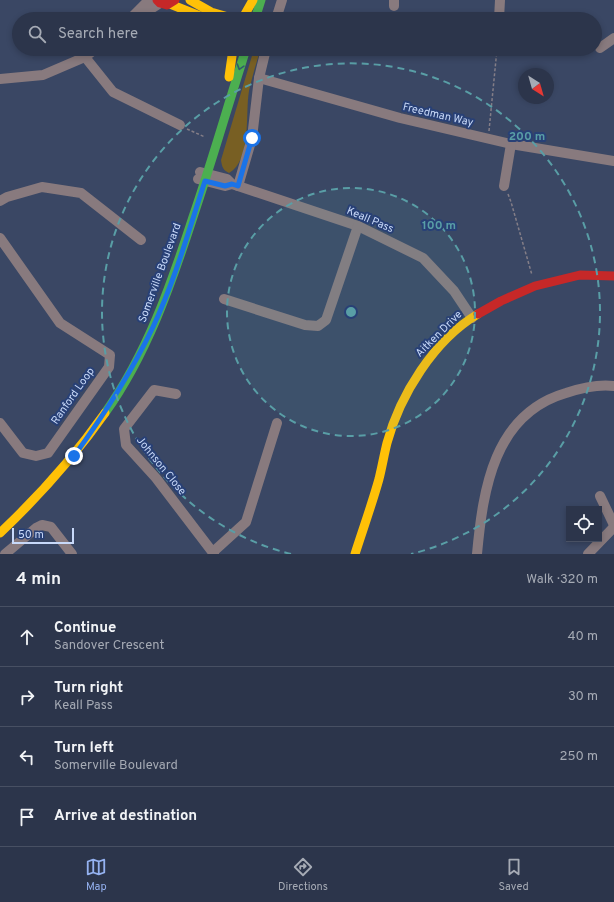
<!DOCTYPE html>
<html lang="en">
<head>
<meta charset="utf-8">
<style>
	:root { --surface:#2c354b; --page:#343d52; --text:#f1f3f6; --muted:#a6abb5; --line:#485063; --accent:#95b2f1 }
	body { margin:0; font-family:Overpass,sans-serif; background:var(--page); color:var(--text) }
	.controls { position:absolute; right:12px; bottom:12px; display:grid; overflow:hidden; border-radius:0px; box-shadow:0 2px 6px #0003 }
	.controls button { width:36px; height:36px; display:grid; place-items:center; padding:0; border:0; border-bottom:1px solid var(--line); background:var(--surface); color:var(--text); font:20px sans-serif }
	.compass { position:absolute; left:518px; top:68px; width:36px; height:36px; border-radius:50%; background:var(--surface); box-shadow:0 2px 6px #0003; rotate:143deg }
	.scale { position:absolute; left:12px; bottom:10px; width:62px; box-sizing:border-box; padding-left:4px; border:2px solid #c8d9f9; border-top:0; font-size:11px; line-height:14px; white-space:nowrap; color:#c8d9f9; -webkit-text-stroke:3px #284076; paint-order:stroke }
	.stop { position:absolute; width:12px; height:12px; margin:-9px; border:3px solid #1a73e8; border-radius:50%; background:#fff }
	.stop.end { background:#1a73e8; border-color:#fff; box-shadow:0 1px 4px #0008 }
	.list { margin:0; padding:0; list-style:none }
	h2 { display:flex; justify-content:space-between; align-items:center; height:52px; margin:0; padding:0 16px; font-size:17px }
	h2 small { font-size:13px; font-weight:400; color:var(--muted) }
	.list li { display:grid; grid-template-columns:26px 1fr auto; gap:12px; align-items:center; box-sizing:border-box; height:60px; padding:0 16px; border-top:1px solid var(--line) }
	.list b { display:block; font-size:15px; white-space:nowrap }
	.list p { margin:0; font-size:13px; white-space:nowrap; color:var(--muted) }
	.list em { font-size:13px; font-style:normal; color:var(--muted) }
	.icon { flex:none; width:22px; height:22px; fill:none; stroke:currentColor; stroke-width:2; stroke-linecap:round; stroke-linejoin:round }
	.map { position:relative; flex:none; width:614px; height:554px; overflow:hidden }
	.search { position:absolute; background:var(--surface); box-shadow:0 2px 6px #0003; left:12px; right:12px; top:12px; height:44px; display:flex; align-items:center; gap:10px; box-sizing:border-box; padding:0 14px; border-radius:22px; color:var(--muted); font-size:15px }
	.sheet { height:292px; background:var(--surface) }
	nav { display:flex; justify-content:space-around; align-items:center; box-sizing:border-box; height:56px; border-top:1px solid var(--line); background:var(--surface); font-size:11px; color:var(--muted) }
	nav a { display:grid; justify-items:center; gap:2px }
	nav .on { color:var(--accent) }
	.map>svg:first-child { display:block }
	.green { fill:#785f23 }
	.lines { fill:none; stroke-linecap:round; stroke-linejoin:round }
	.path { stroke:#847e87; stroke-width:1.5; stroke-dasharray:3 2; stroke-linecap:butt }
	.street { stroke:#887a7e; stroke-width:10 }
	.fast { stroke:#4caf50; stroke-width:9 }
	.slow { stroke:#ffc107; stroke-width:9 }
	.jam { stroke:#c62828; stroke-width:9 }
	.oneway { stroke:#315c6c }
	.route { stroke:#1a73e8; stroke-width:5 }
	.ring { fill:none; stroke:#599ea6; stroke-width:2; stroke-dasharray:7 5 }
	.labels { text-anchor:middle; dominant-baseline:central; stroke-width:4; stroke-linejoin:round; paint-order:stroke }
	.street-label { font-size:11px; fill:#c8d9f9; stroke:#284076 }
	.centre { fill:#599ea6; stroke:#284076; stroke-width:2 }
	.ring-label { font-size:12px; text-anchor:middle; font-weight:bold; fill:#599ea6; stroke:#284076; stroke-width:4; stroke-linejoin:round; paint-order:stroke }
</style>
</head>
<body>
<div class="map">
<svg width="614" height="554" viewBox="0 0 614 554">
	<rect width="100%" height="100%" fill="#3a4764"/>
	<path class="green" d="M 254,49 L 260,51 C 256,64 252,77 249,91 C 245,113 252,160 229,173 C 223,170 222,167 221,160 Z"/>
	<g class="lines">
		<g class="path">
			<path d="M 187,129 L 205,137"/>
			<path d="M 489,131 L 497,49"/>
			<path d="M 508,194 L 511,202 L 532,275"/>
		</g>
		<g class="street">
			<path d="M 394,6 L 394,0"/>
			<path d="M 137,13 L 146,12 L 160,3"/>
			<path d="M 130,19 L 149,0"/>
			<path d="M 276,19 L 282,0"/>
			<path d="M 499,19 L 500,0"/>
			<path d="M 600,48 L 614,38"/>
			<path d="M 85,57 L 113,92 L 180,125"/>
			<path d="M 259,78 L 400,118 L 511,144 L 614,161"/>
			<path d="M 0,79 L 43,75 L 85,57 L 95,49"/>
			<path d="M 200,172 L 227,179 L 232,184 L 358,226 L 423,258 L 454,291 L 472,318"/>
			<path d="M 198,179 L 225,186 L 232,184"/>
			<path d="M 238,186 L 252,138 L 259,78 L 266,49"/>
			<path d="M 504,186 L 511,144"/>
			<path d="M 0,201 L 7,197 L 42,187 L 81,193 L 141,240"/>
			<path d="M 0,238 L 60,323 L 110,355 L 109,367 L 48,453 L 36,456 L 23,453 L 0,423"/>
			<path d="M 224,299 L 305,325 L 318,326 L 326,320 L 358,226"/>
			<path d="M 176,394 L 154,390 L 124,429 L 126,445 L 156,478 L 214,554"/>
			<path d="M 600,496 L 614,525"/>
			<path d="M 213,552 L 246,522 L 277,423"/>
			<path d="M 5,554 L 36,528 L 42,525 L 51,527 L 72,554"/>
			<path d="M 477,554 C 483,489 494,414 566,393 C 581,388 598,384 614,386"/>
			<path d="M 588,554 L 614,527"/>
		</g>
		<g class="fast">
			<path d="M 255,19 L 261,0"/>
			<path d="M 105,413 C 147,354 171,285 193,217 C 212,161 228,105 246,49"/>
		</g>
		<g class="slow">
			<path d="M 190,0 L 211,12 L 235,19"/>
			<path d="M 170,4 L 205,18"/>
			<path d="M 244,16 L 253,0"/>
			<path d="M 229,77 L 233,49"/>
			<path d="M 0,533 C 39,496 74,457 105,413"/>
			<path d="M 355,554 C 363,529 372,504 379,479 C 382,467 384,455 387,443 C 400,395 434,340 478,314"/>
		</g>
		<g class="jam">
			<path d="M 157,0 L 160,3 L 167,5 L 175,0"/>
			<path d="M 478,314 L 501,301 L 535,286 L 580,275 L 614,276"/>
		</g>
	</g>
	<defs><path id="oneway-chevron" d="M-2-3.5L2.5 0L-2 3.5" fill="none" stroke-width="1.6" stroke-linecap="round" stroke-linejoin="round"/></defs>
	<use class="oneway" href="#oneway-chevron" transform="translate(240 67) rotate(107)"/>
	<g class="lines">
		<path class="route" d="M 74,456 C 104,415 131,373 153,327 C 175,280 189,230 205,181 L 225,186 L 232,184 L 238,186 L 252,138"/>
	</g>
	<circle cx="351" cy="312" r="124" fill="#599ea6" fill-opacity=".12"/>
	<g class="ring">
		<circle cx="351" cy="312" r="124"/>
		<path d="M291 554A249 249 0 1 1 411 554"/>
	</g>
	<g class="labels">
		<g class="street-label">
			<text transform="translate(438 115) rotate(13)">Freedman Way</text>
			<text transform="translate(370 220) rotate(23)">Keall Pass</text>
			<text transform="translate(160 273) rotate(-70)">Somerville Boulevard</text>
			<text transform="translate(439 334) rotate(-45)">Aitken Drive</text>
			<text transform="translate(73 396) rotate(-55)">Ranford Loop</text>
			<text transform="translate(161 466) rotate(51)">Johnson Close</text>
		</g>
	</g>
	<circle cx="351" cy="312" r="6" class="centre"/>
	<g class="ring-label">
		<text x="527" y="140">200 m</text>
		<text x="439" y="229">100 m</text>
	</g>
</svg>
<div class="controls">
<button><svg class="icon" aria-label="locate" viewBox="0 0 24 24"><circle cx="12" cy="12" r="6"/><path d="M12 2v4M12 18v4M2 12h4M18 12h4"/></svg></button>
</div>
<svg class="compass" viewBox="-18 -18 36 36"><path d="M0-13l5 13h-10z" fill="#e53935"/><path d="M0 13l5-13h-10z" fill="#a6abb5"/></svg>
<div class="scale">50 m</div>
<div class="stop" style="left:252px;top:138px"></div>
<div class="stop end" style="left:74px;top:456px"></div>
<div class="search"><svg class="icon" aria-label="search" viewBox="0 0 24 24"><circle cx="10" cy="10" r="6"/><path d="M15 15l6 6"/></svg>Search here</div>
</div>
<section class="sheet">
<h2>4 min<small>Walk · 320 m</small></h2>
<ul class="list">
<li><svg class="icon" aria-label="ahead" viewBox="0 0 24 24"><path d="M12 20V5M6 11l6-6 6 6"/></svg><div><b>Continue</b><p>Sandover Crescent</p></div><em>40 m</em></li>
<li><svg class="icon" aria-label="right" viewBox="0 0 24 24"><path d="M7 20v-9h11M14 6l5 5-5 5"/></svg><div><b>Turn right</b><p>Keall Pass</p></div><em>30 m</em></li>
<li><svg class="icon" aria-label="left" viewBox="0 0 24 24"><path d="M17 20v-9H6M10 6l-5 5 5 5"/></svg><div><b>Turn left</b><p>Somerville Boulevard</p></div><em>250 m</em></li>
<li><svg class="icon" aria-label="arrive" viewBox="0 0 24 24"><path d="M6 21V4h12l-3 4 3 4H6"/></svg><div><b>Arrive at destination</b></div></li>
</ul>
</section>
<nav>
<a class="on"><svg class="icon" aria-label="map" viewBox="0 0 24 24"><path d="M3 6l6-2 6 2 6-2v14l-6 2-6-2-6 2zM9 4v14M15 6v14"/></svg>Map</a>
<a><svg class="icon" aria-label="directions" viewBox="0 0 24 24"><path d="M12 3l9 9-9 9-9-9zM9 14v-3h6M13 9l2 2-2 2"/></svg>Directions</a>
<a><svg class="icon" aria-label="saved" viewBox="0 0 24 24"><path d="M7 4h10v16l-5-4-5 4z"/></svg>Saved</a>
</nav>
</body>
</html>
